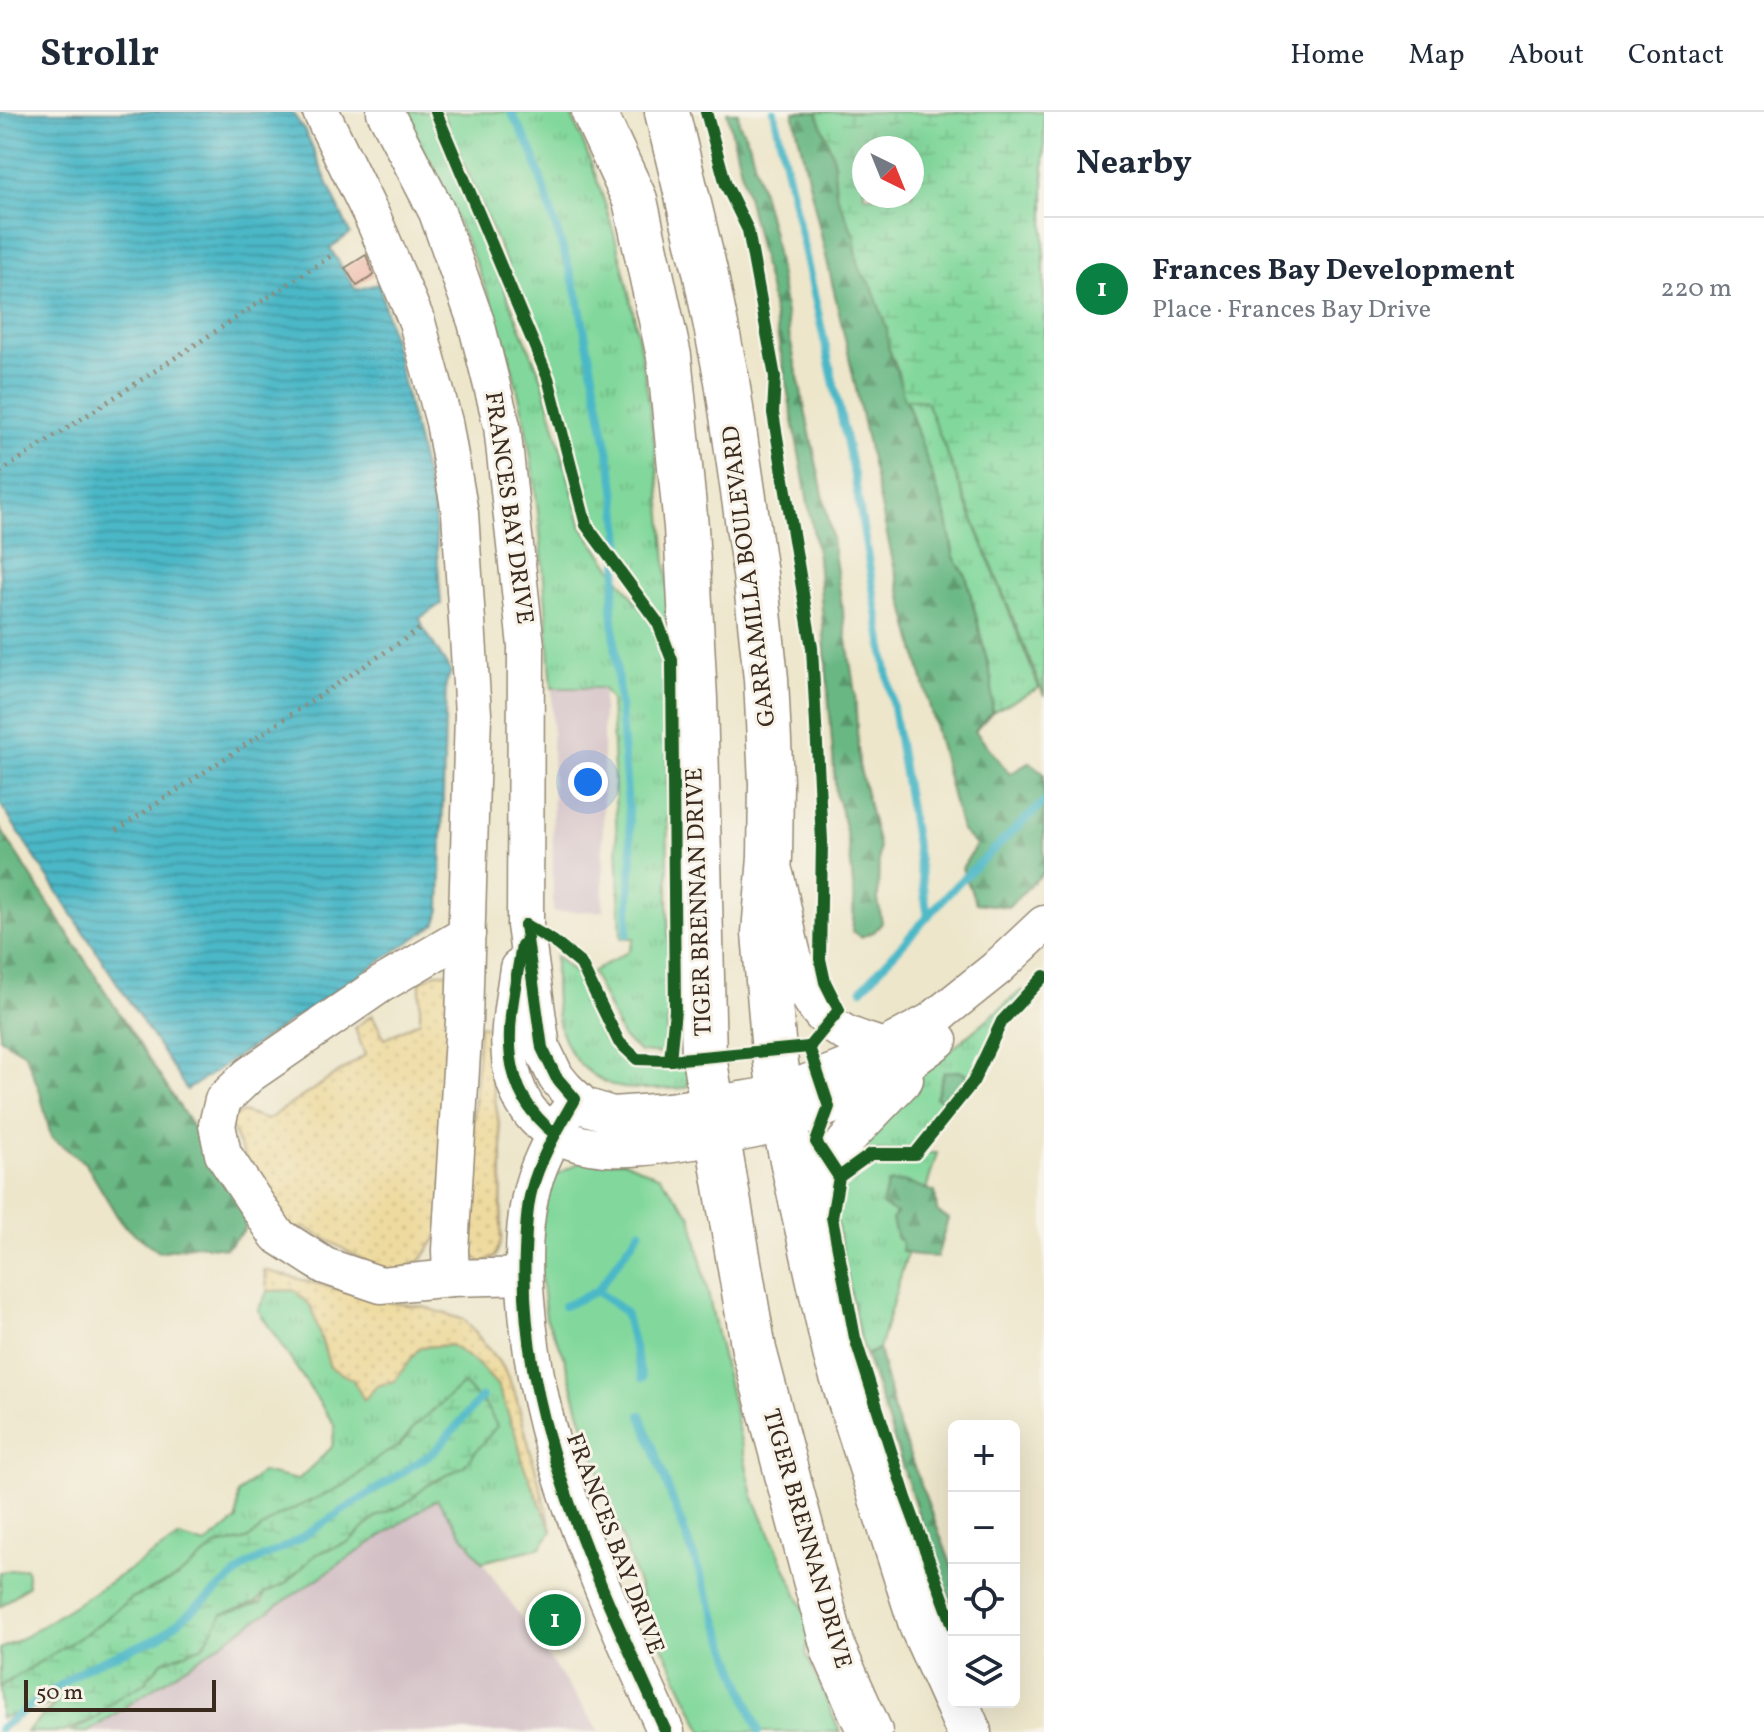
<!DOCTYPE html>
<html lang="en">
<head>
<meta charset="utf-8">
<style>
	:root { --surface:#fff; --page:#f6f6f7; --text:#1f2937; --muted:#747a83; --line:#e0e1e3; --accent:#0b8043 }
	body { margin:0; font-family:Vollkorn,serif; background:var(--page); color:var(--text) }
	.controls { position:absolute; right:24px; bottom:24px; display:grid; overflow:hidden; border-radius:12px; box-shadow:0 8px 32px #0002 }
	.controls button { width:72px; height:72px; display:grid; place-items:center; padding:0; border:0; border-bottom:2px solid var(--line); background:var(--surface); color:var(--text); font:40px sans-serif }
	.compass { position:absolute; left:852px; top:24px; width:72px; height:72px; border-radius:50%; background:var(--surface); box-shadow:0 8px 32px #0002; rotate:137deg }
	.scale { position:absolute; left:24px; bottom:20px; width:192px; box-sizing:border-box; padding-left:8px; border:4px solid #3b2a1e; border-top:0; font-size:22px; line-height:28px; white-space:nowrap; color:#3b2a1e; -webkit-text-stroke:6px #f7f3e8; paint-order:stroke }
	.you { position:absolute; left:588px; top:670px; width:28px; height:28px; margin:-20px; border:6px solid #fff; border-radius:50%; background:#1a73e8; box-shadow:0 0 0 12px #1a73e833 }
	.badge { display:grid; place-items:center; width:52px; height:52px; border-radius:50%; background:var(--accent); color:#fff; font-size:26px; font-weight:700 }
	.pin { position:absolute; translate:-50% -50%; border:4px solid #fff; box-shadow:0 2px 8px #0006 }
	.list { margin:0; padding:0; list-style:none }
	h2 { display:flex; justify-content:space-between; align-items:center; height:104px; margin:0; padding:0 32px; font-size:34px }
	h2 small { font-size:26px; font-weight:400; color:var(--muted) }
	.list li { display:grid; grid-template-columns:52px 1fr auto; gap:24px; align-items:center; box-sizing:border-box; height:144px; padding:0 32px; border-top:2px solid var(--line) }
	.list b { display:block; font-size:30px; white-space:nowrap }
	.list p { margin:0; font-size:26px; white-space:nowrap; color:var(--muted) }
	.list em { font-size:26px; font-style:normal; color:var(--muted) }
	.icon { flex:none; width:44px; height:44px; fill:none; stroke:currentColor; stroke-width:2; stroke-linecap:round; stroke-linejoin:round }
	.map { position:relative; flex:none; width:1044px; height:1620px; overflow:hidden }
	header { display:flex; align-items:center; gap:48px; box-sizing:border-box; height:112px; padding:0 40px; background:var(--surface); border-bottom:2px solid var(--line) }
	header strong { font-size:38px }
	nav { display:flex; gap:44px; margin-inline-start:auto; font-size:28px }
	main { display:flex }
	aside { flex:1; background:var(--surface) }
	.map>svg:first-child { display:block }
	.industrial { fill:#d2bec5 }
	.grass { fill:url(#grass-tufts); stroke:#5e815d; stroke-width:2 }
	.forest { fill:url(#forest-firs); stroke:#527151; stroke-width:2 }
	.wetland { fill:url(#wetland-marsh); stroke:#5e815d; stroke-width:2; fill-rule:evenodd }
	.sand { fill:url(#sand-dots); stroke:#94825e; stroke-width:2 }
	.park { fill:#82d89c; stroke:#5e815d; stroke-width:2 }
	.water { fill:url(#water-rules); stroke:#447172; stroke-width:2 }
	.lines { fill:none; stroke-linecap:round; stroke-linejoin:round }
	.stream { stroke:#4cb8c7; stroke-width:8 }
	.building { fill:#efb2a1 }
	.minor-casing { stroke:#948874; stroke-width:39 }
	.major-casing { stroke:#948874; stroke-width:47 }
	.path { stroke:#948874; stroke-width:5; stroke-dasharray:2 6; stroke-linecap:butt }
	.minor { stroke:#fff; stroke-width:36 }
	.major { stroke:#fff; stroke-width:44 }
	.cycleway-casing { stroke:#f7f3e8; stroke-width:17 }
	.cycleway { stroke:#1b5e20; stroke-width:12 }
	.labels { text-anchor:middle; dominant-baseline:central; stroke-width:6; stroke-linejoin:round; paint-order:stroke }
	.street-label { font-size:24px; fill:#3b2a1e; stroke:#f7f3e8 }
</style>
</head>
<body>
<header>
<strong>Strollr</strong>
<nav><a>Home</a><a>Map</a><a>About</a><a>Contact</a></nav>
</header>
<main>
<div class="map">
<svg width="1044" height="1620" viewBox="0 0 1044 1620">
	<defs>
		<pattern id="grass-tufts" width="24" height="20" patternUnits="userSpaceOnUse" patternTransform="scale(2)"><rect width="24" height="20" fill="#82d89c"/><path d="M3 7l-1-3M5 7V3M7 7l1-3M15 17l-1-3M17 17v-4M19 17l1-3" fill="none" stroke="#71ba86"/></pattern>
		<pattern id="forest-firs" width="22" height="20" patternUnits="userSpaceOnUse" patternTransform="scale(2)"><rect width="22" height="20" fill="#69b884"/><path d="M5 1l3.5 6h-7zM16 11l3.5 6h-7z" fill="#58966b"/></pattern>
		<pattern id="wetland-marsh" width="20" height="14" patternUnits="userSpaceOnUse" patternTransform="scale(2)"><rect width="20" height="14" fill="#82d89c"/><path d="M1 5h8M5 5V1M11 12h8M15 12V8" fill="none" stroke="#71ba86"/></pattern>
		<pattern id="sand-dots" width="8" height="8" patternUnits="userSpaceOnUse" patternTransform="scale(2)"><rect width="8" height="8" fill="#eeda9e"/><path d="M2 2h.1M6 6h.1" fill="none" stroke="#cdbb88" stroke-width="1.8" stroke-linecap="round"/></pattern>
		<pattern id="water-rules" width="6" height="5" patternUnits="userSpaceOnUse" patternTransform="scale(2)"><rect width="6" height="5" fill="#4cb8c7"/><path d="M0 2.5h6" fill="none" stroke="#4096a1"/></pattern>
	</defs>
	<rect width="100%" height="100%" fill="#f7f3e8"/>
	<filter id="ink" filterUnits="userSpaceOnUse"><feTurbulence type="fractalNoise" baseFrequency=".0125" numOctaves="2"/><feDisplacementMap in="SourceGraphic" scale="16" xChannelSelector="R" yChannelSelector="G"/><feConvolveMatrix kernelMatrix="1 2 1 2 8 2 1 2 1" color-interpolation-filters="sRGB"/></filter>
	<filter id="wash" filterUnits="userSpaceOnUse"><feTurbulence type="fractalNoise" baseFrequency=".006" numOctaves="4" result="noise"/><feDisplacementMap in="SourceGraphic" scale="32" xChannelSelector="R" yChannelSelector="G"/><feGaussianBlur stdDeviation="1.8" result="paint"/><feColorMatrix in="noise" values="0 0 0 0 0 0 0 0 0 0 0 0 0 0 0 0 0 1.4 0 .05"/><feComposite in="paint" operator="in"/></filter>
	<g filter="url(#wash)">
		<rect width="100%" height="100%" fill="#ede6cb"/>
		<g class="industrial">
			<path d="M 552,576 L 603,576 L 603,799 L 553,800 Z"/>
			<path d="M 438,1386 L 600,1620 L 88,1620 Z"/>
		</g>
		<g class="grass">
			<path d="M 404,0 L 430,0 L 542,267 L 582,415 L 655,516 L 666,549 L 669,897 L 664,942 L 640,940 L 623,926 L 592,860 L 629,839 L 634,826 L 621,826 L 611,588 L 602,576 L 552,576 C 544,475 541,373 517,275 C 494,179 448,87 404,0 Z"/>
			<path d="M 442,0 L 570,0 C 643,161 661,352 671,527 L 662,507 L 591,410 L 552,260 Z"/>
			<path d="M 904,287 L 926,288 L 1039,576 L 992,600 L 992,569 L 966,464 L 954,445 L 946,404 Z"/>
			<path d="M 555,844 L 582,867 L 615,936 L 636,952 L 689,955 L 691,967 L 686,976 C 665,977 644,978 624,976 C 614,975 604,970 596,965 C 552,937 555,890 555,844 Z"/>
			<path d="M 1022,878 L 1026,882 L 1001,909 L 970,968 L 916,1032 L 905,1038 L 869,1040 L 843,1055 L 920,964 Z"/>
			<path d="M 923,1041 L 937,1041 L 879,1237 L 866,1243 L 859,1221 L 836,1106 L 844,1072 L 852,1061 L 872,1049 L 902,1049 Z"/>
			<path d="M 294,1178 L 311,1194 L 330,1255 C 382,1283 385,1280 420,1235 L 451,1233 L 479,1253 L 498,1274 L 518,1329 L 523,1352 L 552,1419 L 541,1435 L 482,1450 L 437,1387 L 88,1620 L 71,1620 L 94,1607 L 116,1586 L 143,1572 L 162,1550 L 203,1534 L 222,1502 L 261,1491 L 265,1481 L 285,1472 L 316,1442 L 349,1430 L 377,1404 L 405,1392 L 429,1372 L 464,1354 L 438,1295 L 415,1314 L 399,1334 L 377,1346 L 349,1371 L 280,1403 L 247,1428 L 216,1434 L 178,1465 L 132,1486 L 91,1518 L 0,1575 L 0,1537 L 28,1523 L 180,1425 L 205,1433 L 237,1408 L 238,1382 L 261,1360 L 298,1368 L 332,1335 L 335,1314 L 258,1198 L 268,1179 Z"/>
			<path d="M 26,1456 L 28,1473 L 0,1495 L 0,1460 Z"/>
		</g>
		<g class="forest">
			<path d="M 727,0 L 738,0 L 739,11 L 749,30 L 773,122 L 790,227 L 831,420 L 855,582 L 859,653 L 879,735 L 878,788 L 882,811 L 874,820 L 861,825 L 852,819 C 857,782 849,719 836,684 L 818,446 L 769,176 Z"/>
			<path d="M 793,0 L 817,0 L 833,43 L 836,81 L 854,123 L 859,157 L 872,175 L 888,217 L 888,234 L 946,404 L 954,445 L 966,464 L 992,569 L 992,600 L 975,619 L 1010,662 L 1030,650 L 1044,662 L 1044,760 L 1008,795 L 976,791 L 962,756 L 976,733 L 961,718 L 893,450 L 848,240 Z"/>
			<path d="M 0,716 L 243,1093 L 245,1117 L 226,1136 L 197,1133 L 159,1140 L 122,1112 L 86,1052 L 51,1025 L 40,980 L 25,941 L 0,926 Z"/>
			<path d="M 959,959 L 966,962 L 963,976 L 951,989 L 936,986 L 944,960 Z"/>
			<path d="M 906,1070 L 935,1080 L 937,1099 L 948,1107 L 937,1145 L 917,1144 L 902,1139 L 901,1128 L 897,1127 L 892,1108 L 896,1101 L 882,1093 L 888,1071 Z"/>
			<path d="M 879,1237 L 896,1307 L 954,1460 L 954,1499 L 918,1401 L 866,1243 Z"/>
		</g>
		<g class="wetland">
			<path d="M 817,0 L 1044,0 L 1044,584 L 926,289 L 904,287 L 897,257 L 888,234 L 887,217 L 872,175 L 859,157 L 854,123 L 836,81 L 833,43 ZM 864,36 L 912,36 L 912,84 L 864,84 Z"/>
			<path d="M 463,1272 L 486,1294 L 497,1314 L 464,1354 L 429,1372 L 405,1392 L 377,1404 L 349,1430 L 316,1442 L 285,1472 L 265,1481 L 256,1491 L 222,1502 L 203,1534 L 162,1550 L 143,1572 L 116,1587 L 94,1607 L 64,1620 L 26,1620 L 56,1591 L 0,1606 L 0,1575 L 91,1518 L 132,1486 L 178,1465 L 216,1434 L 247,1428 L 276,1405 L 349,1371 L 377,1346 L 399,1334 L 415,1314 Z"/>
		</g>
		<g class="sand">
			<path d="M 436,861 L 453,861 L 441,1120 L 420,1149 L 390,1163 L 304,1115 L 291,1120 L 268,1095 L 227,1007 L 243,1000 L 267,1008 L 365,943 L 355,916 L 372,903 L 385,927 L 420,909 L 420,870 Z"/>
			<path d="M 479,913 L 494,915 L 491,944 L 493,973 L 502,1032 L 501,1129 L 495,1145 L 482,1151 L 473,1144 L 467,1130 Z"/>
			<path d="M 264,1158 L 387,1190 L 424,1195 L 465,1208 L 503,1255 L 515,1281 L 552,1418 L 523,1352 L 518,1329 L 498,1274 L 479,1253 L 451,1233 L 420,1235 L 394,1269 L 377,1274 L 364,1288 L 353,1268 L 330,1255 L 311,1194 L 294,1178 L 268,1179 Z"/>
		</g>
		<path class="park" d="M 582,1049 L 624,1049 L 660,1065 L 691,1104 L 753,1384 L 811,1513 L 806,1541 L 840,1620 L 703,1620 L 651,1510 L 581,1305 L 563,1241 L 546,1206 L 540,1157 L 543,1091 L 555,1064 Z"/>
		<path class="water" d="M 0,0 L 292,0 L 306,21 L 350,122 L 330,136 L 356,178 L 379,171 L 434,398 L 441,492 L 420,506 L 423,515 L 451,560 L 446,571 L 440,797 L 436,812 L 187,978 L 0,692 Z"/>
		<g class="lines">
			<g class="stream">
				<path d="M 511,0 L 532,39 L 578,185 L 614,369 L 621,430 L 612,495 L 632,744 L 627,822"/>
				<path d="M 774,0 L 855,368 L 928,805"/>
				<path d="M 862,877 L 957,772 L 1044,690"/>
				<path d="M 597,1179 L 625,1200 L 642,1266"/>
				<path d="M 564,1194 L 597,1179 L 640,1119"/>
				<path d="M 641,1303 L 759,1620"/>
				<path d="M 0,1616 L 86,1555 L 160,1525 L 249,1452 L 291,1432 L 434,1340 L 482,1285"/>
			</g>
		</g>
		<g id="blocks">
			<path class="building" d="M 366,143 L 374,163 L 357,174 L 345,156 Z"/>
		</g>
	</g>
	<g filter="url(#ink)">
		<use href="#blocks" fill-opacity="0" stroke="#948874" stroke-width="2"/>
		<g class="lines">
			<defs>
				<g id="minor">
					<path d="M 321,0 L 375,111 L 417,210 L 444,310 L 460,401 L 473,602 L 464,908 L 450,1138 L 451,1166 L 524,1164"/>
					<path d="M 385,0 L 437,100 L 476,210 L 502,314 L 526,534 L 525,813 L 542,936 L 556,965 L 565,976 L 584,994 L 612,1003 L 669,999 L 779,982 L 851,953 L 931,909 L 996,857 L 1044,812"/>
					<path d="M 775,762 C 790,815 790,892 845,921 C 857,927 873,931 886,936"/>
					<path d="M 518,856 C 513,892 503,935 515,971 C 543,1054 633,1038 700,1028 C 744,1021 788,1013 829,995 C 869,977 904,955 939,928"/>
					<path d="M 566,1002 C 551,1029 536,1055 530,1085 C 523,1118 523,1155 526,1188 C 537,1341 604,1482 666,1620"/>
					<path d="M 804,1103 L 821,1060 L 851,1023 L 905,967"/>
					<path d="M 451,1166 L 381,1173 L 325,1154 L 277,1123 L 223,1042 L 217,1013 L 223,988 L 249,963 L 380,873 L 467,822"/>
				</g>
				<g id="major">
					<path d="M 594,0 L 635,88 L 669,244 L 686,415 L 695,587 L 704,945 L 754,1238 L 834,1539 L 870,1620"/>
					<path d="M 667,0 L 705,159 L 727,269 L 755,462 L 766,567 L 771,671 L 770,745 L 764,821 L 773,928 L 784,1012 L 836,1245 L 922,1515 L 954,1586"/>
					<path d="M 956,1590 L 969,1620"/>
				</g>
			</defs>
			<use href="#minor" class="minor-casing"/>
			<use href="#major" class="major-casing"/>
			<g class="path">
				<path d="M 0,360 L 334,142"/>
				<path d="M 117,718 L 423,515"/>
			</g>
			<use href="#minor" class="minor"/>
			<use href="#major" class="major"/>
			<defs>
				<g id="cycleway">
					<path d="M 436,0 L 548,266 L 586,413 L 658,511 L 672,548 L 675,898 L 670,948"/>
					<path d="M 706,0 L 726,73 L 748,118 L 775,265 L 773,301 L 812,536 L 822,729 L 820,847 L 825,870 L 839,898 L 809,935"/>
					<path d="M 525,813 L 542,936 L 556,965 L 575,987 C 558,1017 540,1046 531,1080 C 526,1100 526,1120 525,1140 C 517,1306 600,1472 666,1620"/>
					<path d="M 525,813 L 553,829 L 581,852 L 619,930 L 637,947 L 670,948 L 809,935"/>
					<path d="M 522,833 C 511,903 490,971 555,1022"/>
					<path d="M 809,935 L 829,995 L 816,1030 L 839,1065"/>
					<path d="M 839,1065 L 832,1105 L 855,1226 L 906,1386 L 954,1516"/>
					<path d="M 839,1065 L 871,1042 L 915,1042 L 973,970 L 1002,909 L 1044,864"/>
				</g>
			</defs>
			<use href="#cycleway" class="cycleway-casing"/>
			<use href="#cycleway" class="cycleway"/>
		</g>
	</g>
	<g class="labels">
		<g class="street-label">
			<text transform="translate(508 396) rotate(82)">FRANCES BAY DRIVE</text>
			<text transform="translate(750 464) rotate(-97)">GARRAMILLA BOULEVARD</text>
			<text transform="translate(700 790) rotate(-92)">TIGER BRENNAN DRIVE</text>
			<text transform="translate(806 1427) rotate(74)">TIGER BRENNAN DRIVE</text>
			<text transform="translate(614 1432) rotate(69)">FRANCES BAY DRIVE</text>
		</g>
	</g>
</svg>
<div class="controls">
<button>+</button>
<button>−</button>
<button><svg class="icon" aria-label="locate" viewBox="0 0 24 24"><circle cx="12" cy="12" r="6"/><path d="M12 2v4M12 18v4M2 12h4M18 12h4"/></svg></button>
<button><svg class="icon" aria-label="layers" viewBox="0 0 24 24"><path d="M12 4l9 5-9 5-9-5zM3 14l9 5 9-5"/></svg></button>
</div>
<svg class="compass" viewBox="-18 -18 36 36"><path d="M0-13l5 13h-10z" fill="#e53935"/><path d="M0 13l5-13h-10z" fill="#747a83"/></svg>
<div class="scale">50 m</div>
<div class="you"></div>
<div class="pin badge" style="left:555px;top:1508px">1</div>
</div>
<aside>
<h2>Nearby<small></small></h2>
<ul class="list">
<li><span class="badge">1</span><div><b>Frances Bay Development</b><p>Place · Frances Bay Drive</p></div><em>220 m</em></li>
</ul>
</aside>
</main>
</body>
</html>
